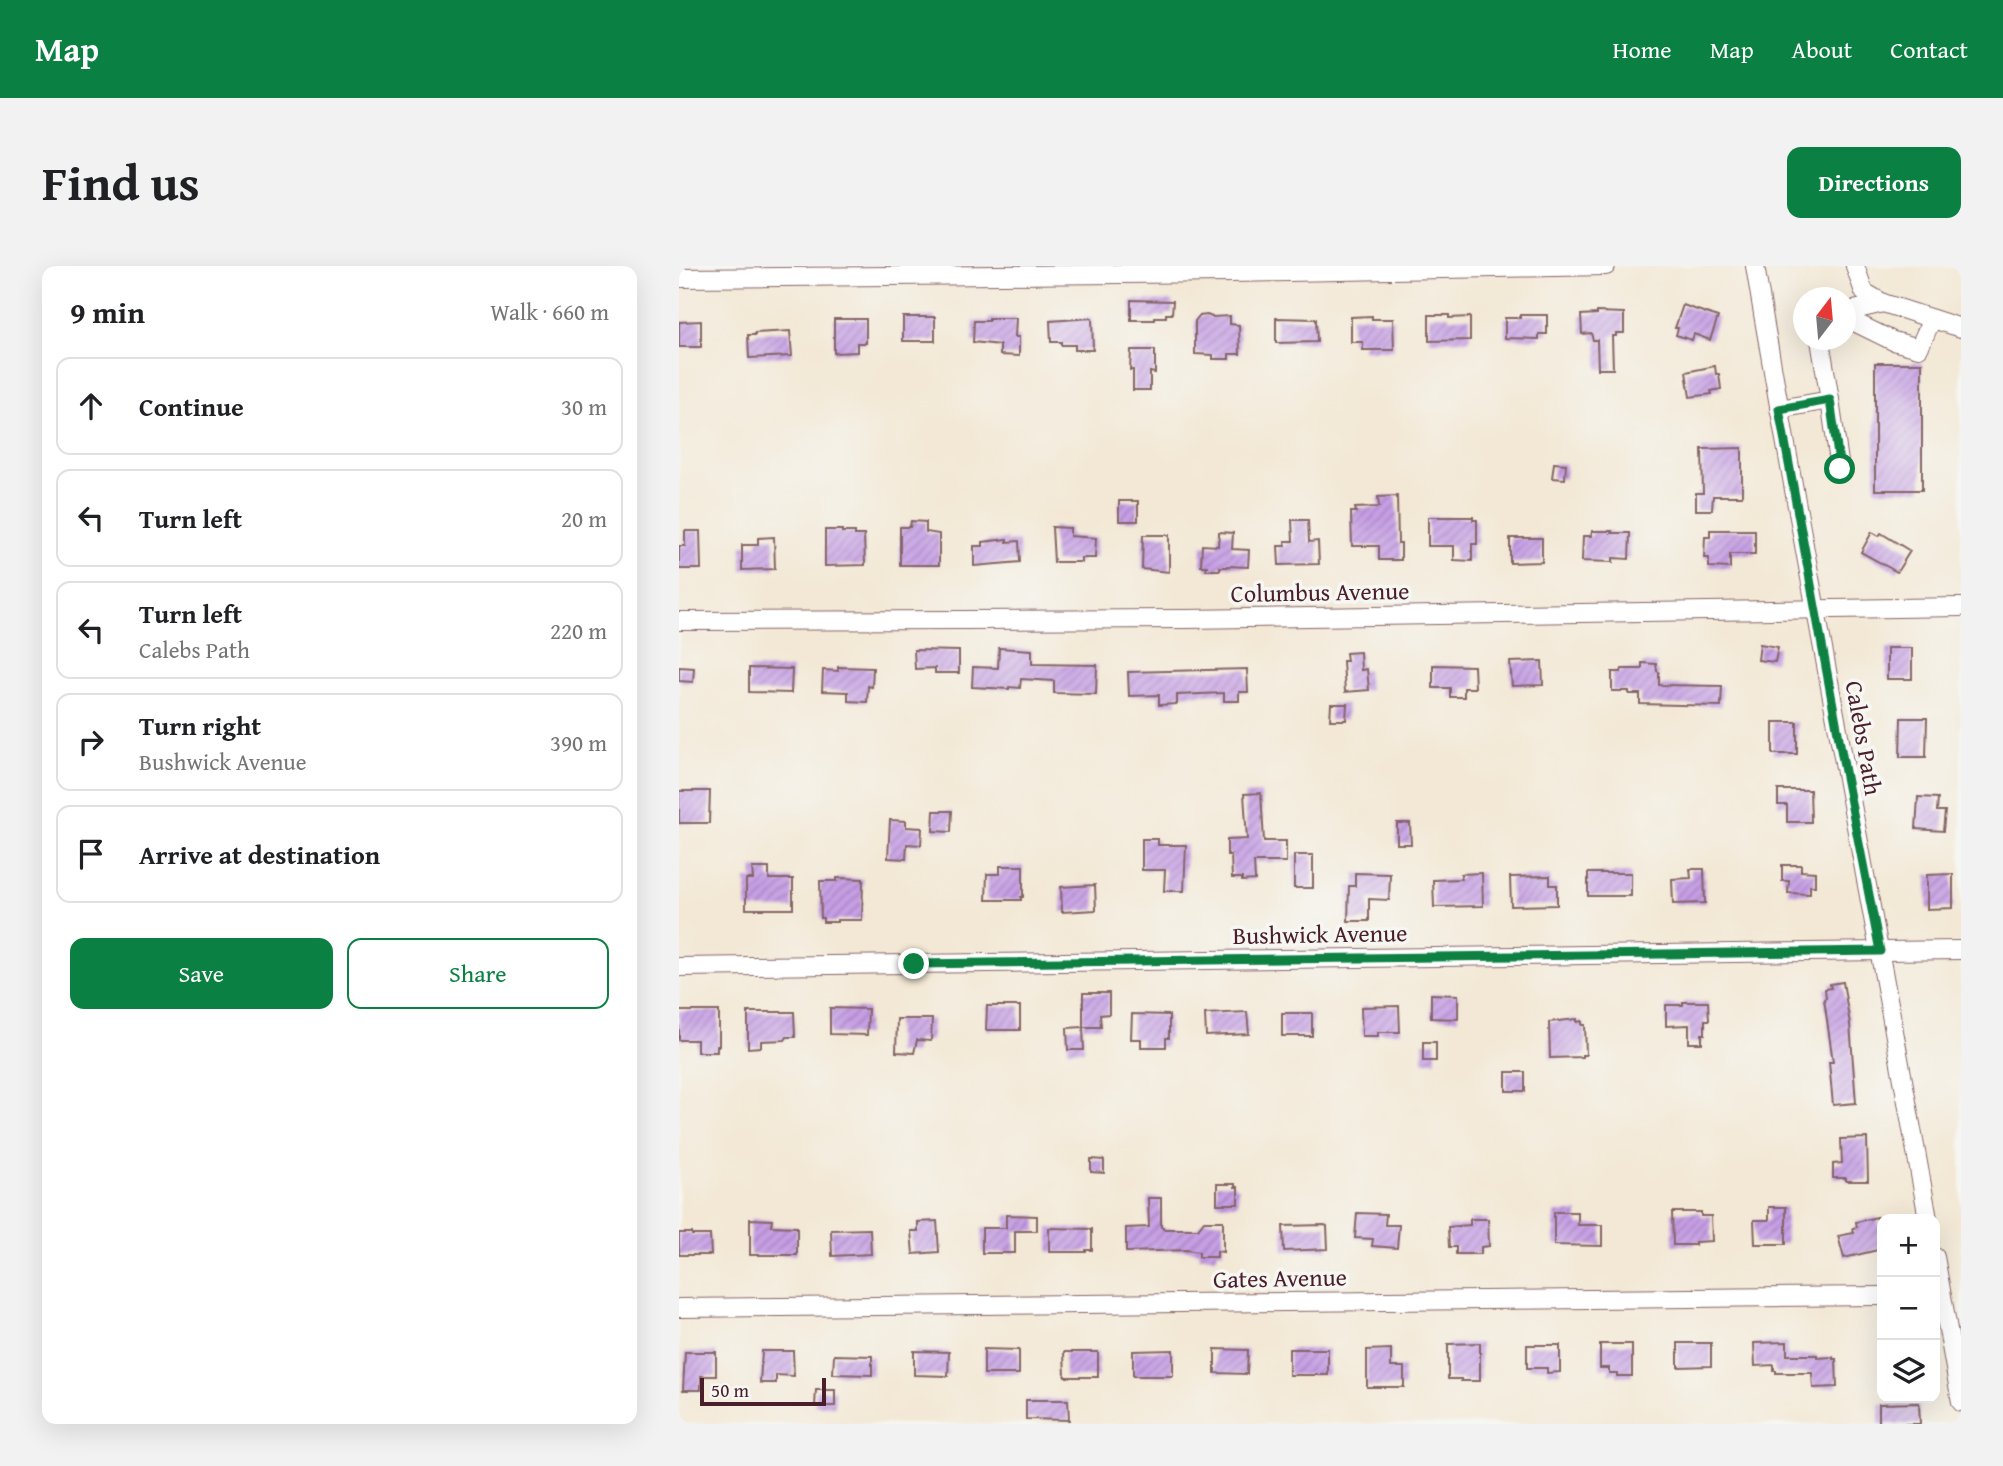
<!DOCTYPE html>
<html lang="en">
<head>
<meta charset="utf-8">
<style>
	:root { --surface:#fff; --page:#f2f2f2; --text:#202124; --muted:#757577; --line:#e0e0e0; --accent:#0b8043 }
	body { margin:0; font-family:"Gentium Book Plus",serif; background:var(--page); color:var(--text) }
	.controls { position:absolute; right:21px; bottom:21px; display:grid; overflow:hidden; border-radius:14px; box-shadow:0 7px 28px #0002 }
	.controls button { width:63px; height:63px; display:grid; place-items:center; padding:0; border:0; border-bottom:2px solid var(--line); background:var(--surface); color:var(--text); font:35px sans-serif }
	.compass { position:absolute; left:1114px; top:21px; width:63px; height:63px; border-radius:50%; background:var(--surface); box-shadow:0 7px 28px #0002; rotate:16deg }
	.scale { position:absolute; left:21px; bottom:18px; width:126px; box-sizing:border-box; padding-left:7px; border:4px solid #4a1f2b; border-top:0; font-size:19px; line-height:24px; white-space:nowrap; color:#4a1f2b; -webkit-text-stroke:5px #f6f6f2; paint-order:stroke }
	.stop { position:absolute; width:21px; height:21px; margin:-16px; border:5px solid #0b8043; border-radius:50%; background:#fff }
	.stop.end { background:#0b8043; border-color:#fff; box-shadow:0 2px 7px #0008 }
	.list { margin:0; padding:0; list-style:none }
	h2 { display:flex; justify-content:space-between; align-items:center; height:91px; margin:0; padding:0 28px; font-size:30px }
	h2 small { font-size:23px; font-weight:400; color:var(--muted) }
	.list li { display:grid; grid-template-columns:46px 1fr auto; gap:21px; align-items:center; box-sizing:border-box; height:98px; margin:0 14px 14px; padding:0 14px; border:2px solid var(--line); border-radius:14px }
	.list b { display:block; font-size:26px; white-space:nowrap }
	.list p { margin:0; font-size:23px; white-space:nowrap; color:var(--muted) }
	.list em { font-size:23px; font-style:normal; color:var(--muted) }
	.actions { display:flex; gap:14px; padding:21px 28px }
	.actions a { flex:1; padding:16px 0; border:2px solid var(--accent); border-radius:14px; text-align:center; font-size:24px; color:var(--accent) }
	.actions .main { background:var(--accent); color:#fff }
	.icon { flex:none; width:38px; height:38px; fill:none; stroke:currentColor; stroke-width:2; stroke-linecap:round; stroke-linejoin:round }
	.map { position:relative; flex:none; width:1282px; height:1158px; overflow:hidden; border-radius:14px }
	header { display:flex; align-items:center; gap:42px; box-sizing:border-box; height:98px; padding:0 35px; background:var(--accent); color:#fff }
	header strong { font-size:33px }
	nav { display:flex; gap:38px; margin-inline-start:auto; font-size:24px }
	.intro { display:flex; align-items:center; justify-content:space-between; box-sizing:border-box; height:168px; padding:0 42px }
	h1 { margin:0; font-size:49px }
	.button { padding:18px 32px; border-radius:14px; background:var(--accent); color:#fff; font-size:24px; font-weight:700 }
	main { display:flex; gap:42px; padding:0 42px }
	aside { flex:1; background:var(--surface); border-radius:14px; box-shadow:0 7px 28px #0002 }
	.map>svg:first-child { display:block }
	.building { fill:url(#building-hatch) }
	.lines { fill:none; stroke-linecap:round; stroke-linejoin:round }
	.minor-casing { stroke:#856566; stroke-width:20 }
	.minor { stroke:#fff; stroke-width:18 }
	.route { stroke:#0b8043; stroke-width:9 }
	.labels { text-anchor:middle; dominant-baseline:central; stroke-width:7; stroke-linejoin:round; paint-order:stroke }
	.street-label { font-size:24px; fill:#4a1f2b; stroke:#f6f6f2 }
</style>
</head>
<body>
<header>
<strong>Map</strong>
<nav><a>Home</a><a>Map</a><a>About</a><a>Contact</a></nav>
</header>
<div class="intro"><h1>Find us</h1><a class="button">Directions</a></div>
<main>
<aside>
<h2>9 min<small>Walk · 660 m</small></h2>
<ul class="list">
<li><svg class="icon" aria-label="ahead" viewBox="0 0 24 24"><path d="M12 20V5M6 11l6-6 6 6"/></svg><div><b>Continue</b></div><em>30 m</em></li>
<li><svg class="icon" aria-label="left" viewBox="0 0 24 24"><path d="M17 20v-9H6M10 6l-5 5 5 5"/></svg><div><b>Turn left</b></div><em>20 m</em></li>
<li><svg class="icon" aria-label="left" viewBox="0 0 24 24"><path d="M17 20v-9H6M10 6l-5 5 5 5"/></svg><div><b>Turn left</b><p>Calebs Path</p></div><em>220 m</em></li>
<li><svg class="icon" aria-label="right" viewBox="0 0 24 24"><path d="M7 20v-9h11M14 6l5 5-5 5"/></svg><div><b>Turn right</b><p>Bushwick Avenue</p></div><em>390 m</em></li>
<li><svg class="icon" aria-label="arrive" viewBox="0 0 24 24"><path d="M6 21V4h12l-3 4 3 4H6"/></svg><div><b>Arrive at destination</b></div></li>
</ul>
<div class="actions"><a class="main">Save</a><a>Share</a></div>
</aside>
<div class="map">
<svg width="1282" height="1158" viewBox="0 0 1282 1158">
	<defs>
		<pattern id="building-hatch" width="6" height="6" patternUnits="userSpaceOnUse" patternTransform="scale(1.75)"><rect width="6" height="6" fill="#c69fe5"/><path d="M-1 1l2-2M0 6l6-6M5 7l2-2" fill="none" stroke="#a381ba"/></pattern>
	</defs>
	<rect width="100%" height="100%" fill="#f6f6f2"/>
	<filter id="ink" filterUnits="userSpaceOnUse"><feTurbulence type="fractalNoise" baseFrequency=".0143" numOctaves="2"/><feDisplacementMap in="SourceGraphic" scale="14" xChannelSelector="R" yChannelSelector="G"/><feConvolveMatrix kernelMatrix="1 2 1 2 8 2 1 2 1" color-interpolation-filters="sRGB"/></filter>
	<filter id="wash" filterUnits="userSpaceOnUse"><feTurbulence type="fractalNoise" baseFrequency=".00686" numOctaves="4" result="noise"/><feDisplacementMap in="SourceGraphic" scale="28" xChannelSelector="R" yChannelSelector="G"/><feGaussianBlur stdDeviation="1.57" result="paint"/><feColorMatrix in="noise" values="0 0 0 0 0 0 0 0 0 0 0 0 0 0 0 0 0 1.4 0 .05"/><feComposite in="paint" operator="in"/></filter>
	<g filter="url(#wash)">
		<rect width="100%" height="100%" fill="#f3e8d5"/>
		<g id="blocks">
			<g class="building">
				<path d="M 452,34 L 494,35 L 493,48 L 487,48 L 487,51 L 476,51 L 476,54 L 452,54 Z"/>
				<path d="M 1004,39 L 1039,51 L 1031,74 L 1015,68 L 1013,74 L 997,69 L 999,62 L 996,62 Z"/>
				<path d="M 918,46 L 945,47 L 945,67 L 937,67 L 937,70 L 933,70 L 934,103 L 919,103 L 918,74 L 914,74 L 912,67 L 903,68 L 902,49 L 918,48 Z"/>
				<path d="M 528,49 L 533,51 L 551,50 L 551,58 L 560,59 L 561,88 L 550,88 L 550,93 L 534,93 L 534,89 L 516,88 L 516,55 L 520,50 Z"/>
				<path d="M 750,49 L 770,49 L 770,52 L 791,51 L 791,74 L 750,75 Z"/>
				<path d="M 841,49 L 868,49 L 868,68 L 860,68 L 860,73 L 826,72 L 826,52 L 841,52 Z"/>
				<path d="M 693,50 L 693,53 L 714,53 L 715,84 L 684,84 L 684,76 L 672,76 L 672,51 Z"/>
				<rect x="224" y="51" width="32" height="24"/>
				<path d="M 310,52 L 337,52 L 336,71 L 340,71 L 340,90 L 321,89 L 321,79 L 294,76 L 295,55 L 310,55 Z"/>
				<path d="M 413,52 L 414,84 L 396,84 L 396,79 L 382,79 L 382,76 L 372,76 L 371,55 Z"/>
				<path d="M 597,52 L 637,53 L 638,76 L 597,77 Z"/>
				<path d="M 155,53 L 187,53 L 187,77 L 178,77 L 178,86 L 155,87 Z"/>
				<path d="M 22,55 L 22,81 L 0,81 L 0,56 Z"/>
				<path d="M 111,65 L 113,90 L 70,92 L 69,69 L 76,69 L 76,67 Z"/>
				<path d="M 452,84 L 476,84 L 476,107 L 471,106 L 471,124 L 454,124 L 454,104 L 451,104 Z"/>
				<rect x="1196" y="97" width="47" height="127"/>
				<path d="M 1036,100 L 1037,108 L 1040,108 L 1042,123 L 1032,125 L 1033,128 L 1011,131 L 1007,106 Z"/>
				<path d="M 1063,182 L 1063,230 L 1034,230 L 1033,244 L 1017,244 L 1017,227 L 1024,227 L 1023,183 Z"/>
				<path d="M 875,197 L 887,198 L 886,213 L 873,212 Z"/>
				<path d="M 718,230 L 719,277 L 722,277 L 722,294 L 700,294 L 700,280 L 673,280 L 672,246 L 677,246 L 676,242 L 700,241 L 699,231 Z"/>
				<rect x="440" y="235" width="19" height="20"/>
				<path d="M 749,251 L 794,251 L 794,254 L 798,254 L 798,278 L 793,278 L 793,295 L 775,294 L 775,280 L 749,280 Z"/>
				<path d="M 613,254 L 629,254 L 630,276 L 639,275 L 640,298 L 600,299 L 599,280 L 607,280 L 606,275 L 614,275 Z"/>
				<path d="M 232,255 L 247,256 L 247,266 L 260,268 L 260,299 L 221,299 L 221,261 L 231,261 Z"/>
				<path d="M 373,261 L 391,262 L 391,270 L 417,272 L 416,292 L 402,292 L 402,296 L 375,296 Z"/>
				<path d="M 146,264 L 163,264 L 163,266 L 176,266 L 176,269 L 185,269 L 186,299 L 146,300 Z"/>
				<path d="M 1031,264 L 1076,264 L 1076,288 L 1051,288 L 1051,302 L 1030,301 L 1030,292 L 1025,292 L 1026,271 L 1031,271 Z"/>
				<path d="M 6,265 L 21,265 L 22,303 L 0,303 L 0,280 L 6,280 Z"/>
				<path d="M 913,265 L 933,265 L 932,267 L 951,267 L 950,293 L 934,292 L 934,296 L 903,295 L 904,270 L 912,270 Z"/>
				<path d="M 540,266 L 554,267 L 553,283 L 570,284 L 569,301 L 548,300 L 548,301 L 541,301 L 541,304 L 527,304 L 528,300 L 522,300 L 523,279 L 539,280 Z"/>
				<path d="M 1193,266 L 1200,270 L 1202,267 L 1231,285 L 1218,306 L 1182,286 Z"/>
				<path d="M 464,269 L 490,269 L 490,306 L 463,303 Z"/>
				<path d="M 95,271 L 96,303 L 63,304 L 63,279 L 79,279 L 79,272 Z"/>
				<path d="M 831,272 L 863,272 L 863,296 L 831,297 Z"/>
				<path d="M 328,273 L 328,276 L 340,275 L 341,296 L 295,300 L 295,280 L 304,280 L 304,276 Z"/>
				<path d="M 1081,378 L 1099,381 L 1096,396 L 1079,394 Z"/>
				<path d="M 320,382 L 353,384 L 353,398 L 418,399 L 417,428 L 375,427 L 375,415 L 342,413 L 341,422 L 330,421 L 330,423 L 293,421 L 294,401 L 319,402 Z"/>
				<rect x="1208" y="382" width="25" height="31"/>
				<path d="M 235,384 L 280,385 L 280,407 L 256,407 L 256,402 L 236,403 Z"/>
				<path d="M 681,386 L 682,404 L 688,403 L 690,424 L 666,426 L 664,395 L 668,395 L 667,387 Z"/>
				<path d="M 863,395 L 864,419 L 833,420 L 831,396 Z"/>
				<path d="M 963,397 L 977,398 L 978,405 L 980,406 L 980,419 L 1043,420 L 1042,440 L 961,438 L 961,428 L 950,428 L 950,425 L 933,425 L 933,406 L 942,406 L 943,403 L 963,403 Z"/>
				<path d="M 754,399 L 795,400 L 796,422 L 785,422 L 785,431 L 771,431 L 771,422 L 754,422 Z"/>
				<path d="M 0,401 L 15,402 L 14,416 L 0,415 Z"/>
				<path d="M 159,401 L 194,402 L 193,421 L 189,420 L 188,436 L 169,435 L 169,426 L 143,425 L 144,404 L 159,405 Z"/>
				<path d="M 70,402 L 113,403 L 112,427 L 70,426 Z"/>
				<path d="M 568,403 L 569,426 L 560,426 L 560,435 L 545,435 L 545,427 L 498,429 L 498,438 L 480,439 L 480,429 L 450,430 L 449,406 Z"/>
				<path d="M 652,438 L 668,438 L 667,454 L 651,454 Z"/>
				<path d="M 1222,452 L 1248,452 L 1247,491 L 1221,491 Z"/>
				<rect x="1094" y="456" width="24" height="32"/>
				<path d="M 1099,524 L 1131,524 L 1132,556 L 1108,556 L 1108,539 L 1099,539 Z"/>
				<path d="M 0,525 L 31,525 L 30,557 L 0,557 Z"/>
				<path d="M 582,527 L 585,575 L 607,575 L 607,596 L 575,596 L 576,614 L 563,615 L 563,612 L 553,612 L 552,589 L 548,589 L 548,574 L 568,573 L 565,528 Z"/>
				<path d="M 1239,531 L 1259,532 L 1258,545 L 1266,545 L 1264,565 L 1237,563 Z"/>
				<path d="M 255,545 L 273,545 L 272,566 L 254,565 Z"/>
				<path d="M 211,554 L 227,555 L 227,561 L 243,562 L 242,579 L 228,578 L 227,593 L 209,592 Z"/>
				<path d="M 718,557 L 731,557 L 732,578 L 718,578 Z"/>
				<path d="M 463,573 L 479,573 L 479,579 L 507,579 L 505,625 L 485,625 L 486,604 L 463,604 Z"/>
				<rect x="615" y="589" width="19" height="33"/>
				<path d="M 1103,599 L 1122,599 L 1122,605 L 1136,606 L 1136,620 L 1131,620 L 1131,628 L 1109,627 L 1110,615 L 1103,615 Z"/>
				<path d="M 321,600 L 344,600 L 344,631 L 342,631 L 342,634 L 307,634 L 308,608 L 321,608 Z"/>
				<path d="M 73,602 L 90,602 L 90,613 L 114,613 L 114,643 L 67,643 L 67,613 L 74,613 Z"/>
				<path d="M 1011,603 L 1025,603 L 1026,637 L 994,638 L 993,613 L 1012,612 Z"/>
				<path d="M 676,607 L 711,608 L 710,634 L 690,633 L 690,655 L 669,655 L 670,620 L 676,620 Z"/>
				<path d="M 803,607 L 804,640 L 755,641 L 754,614 L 782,613 L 782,608 Z"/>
				<rect x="909" y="607" width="43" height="23"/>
				<path d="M 1274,608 L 1274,642 L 1248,643 L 1248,609 Z"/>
				<path d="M 871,610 L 871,619 L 878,619 L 878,639 L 832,640 L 831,611 Z"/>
				<path d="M 158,612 L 184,613 L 183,654 L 158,654 L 158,656 L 144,656 L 144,652 L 142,652 L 141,615 L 158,615 Z"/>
				<path d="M 416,619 L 417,644 L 383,646 L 382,621 Z"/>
				<path d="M 1164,716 L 1171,758 L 1177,837 L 1154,839 L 1150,796 L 1154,796 L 1145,733 L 1147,732 L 1146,723 L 1152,722 L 1151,718 Z"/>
				<path d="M 404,727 L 430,727 L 430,748 L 421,749 L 422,761 L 404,761 Z"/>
				<path d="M 752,728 L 779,729 L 779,753 L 752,752 Z"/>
				<path d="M 1004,736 L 1029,736 L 1030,754 L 1026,754 L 1026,768 L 1023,768 L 1023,777 L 1010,777 L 1010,759 L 987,760 L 987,739 L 1004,739 Z"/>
				<path d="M 308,740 L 341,740 L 341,764 L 307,764 Z"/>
				<path d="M 720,740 L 721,766 L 699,766 L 699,770 L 683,770 L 682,741 Z"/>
				<path d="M 151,742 L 189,743 L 188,769 L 151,768 Z"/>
				<path d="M 0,745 L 40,745 L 40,780 L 38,780 L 38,786 L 18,786 L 18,774 L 0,774 Z"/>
				<path d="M 69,746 L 115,746 L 116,771 L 108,771 L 106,774 L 82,775 L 82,781 L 69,782 Z"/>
				<path d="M 568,746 L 570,768 L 527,770 L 526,748 Z"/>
				<rect x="603" y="747" width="30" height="23"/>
				<path d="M 453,748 L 490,749 L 490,772 L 487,772 L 487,781 L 462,781 L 462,773 L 452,773 Z"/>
				<path d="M 218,753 L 253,753 L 252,775 L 238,774 L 235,787 L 217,786 Z"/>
				<path d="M 898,753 L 898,756 L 903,755 L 903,759 L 906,759 L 907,789 L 903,789 L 903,791 L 871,792 L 870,756 Z"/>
				<path d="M 404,761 L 405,784 L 389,784 L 388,762 Z"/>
				<rect x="744" y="776" width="13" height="19"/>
				<rect x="827" y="806" width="19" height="19"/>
				<path d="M 1188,872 L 1189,915 L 1167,915 L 1167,912 L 1154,912 L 1154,898 L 1163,897 L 1162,873 Z"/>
				<path d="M 412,893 L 425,894 L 425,907 L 412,906 Z"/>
				<path d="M 538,918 L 556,918 L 556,921 L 559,921 L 559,938 L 538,938 Z"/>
				<path d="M 469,932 L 482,932 L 482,961 L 484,961 L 484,963 L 519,963 L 525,955 L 544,955 L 544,986 L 538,985 L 538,991 L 520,991 L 520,986 L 508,984 L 447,986 L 447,962 L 470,961 Z"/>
				<path d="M 1090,941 L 1107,941 L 1107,978 L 1076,978 L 1075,954 L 1090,954 Z"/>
				<path d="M 875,946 L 899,946 L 899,959 L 923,959 L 923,980 L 875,979 Z"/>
				<path d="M 993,946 L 1022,946 L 1022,950 L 1032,950 L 1033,975 L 1016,976 L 1016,979 L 994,979 Z"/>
				<path d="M 678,947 L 707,948 L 706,959 L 720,959 L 718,982 L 693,980 L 694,973 L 676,972 Z"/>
				<path d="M 327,949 L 358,950 L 358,965 L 336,965 L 336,987 L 303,987 L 303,962 L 327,962 Z"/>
				<path d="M 1198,951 L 1201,961 L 1203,960 L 1203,983 L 1165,992 L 1159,970 L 1175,967 L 1174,962 L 1178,961 L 1177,956 Z"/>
				<path d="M 71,953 L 93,954 L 92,960 L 118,961 L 118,989 L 71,989 Z"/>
				<path d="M 791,953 L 809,953 L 810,980 L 802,981 L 802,988 L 777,988 L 777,981 L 770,981 L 769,961 L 791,959 Z"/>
				<path d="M 258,955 L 260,986 L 234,988 L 232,965 L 239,965 L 239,956 Z"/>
				<path d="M 645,959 L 648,960 L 649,983 L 605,985 L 604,960 Z"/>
				<path d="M 370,962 L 413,963 L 413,984 L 407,984 L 407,986 L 370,986 Z"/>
				<path d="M 191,963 L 192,988 L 153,990 L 152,964 Z"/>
				<path d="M 0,967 L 13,967 L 13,969 L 31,969 L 32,989 L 0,989 Z"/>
				<path d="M 1108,1076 L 1108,1089 L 1138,1089 L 1138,1092 L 1154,1091 L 1154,1093 L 1157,1093 L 1158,1121 L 1134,1122 L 1133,1107 L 1097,1107 L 1097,1105 L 1095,1105 L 1095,1099 L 1076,1100 L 1075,1077 Z"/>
				<path d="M 801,1077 L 801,1115 L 782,1115 L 782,1113 L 769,1113 L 769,1078 Z"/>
				<path d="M 999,1077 L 1032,1077 L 1032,1100 L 999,1101 Z"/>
				<path d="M 921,1078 L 953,1078 L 953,1110 L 938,1110 L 938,1107 L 930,1107 L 930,1102 L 921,1102 Z"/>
				<path d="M 848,1079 L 881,1079 L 881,1106 L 868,1107 L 868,1102 L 848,1102 Z"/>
				<path d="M 305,1083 L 340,1084 L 340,1108 L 305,1108 Z"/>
				<path d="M 536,1083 L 569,1084 L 568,1108 L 536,1107 Z"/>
				<rect x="610" y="1083" width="39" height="26"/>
				<path d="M 712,1083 L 712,1101 L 725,1101 L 725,1121 L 688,1121 L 688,1084 Z"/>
				<path d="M 494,1084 L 494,1110 L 454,1110 L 454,1085 Z"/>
				<path d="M 83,1085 L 114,1085 L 115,1110 L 97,1109 L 97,1117 L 81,1117 Z"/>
				<path d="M 235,1085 L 270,1086 L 269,1110 L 235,1109 Z"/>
				<path d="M 6,1086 L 37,1086 L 37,1110 L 22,1110 L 22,1124 L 4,1124 Z"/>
				<path d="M 385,1086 L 419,1086 L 419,1111 L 386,1111 Z"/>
				<path d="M 155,1089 L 193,1090 L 193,1109 L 154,1108 Z"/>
				<path d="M 137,1124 L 156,1124 L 156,1140 L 136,1140 Z"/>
				<path d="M 347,1134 L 389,1134 L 390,1154 L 347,1153 Z"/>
				<path d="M 1240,1137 L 1241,1158 L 1200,1158 L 1200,1138 Z"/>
			</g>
		</g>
	</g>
	<g filter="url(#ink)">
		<use href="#blocks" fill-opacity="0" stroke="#856566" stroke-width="2"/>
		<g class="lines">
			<defs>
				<g id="minor">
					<path d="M 1076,0 C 1129,319 1193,635 1249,953"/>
					<path d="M 1176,0 L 1185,26 L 1204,37 L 1282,62"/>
					<path d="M 0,12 L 553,7 L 927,0"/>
					<path d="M 1167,46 L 1204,37"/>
					<path d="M 1167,52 L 1214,75 L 1240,82 L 1253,53"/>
					<path d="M 1151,134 L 1161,203"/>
					<path d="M 1100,143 L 1151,134 L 1141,74"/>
					<path d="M 0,355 L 508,353 L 1282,341"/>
					<path d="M 0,701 L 1282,684"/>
					<path d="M 1256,991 L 1282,1136"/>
					<path d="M 0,1042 L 1203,1030"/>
				</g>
			</defs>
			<use href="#minor" class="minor-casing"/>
			<use href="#minor" class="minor"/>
		</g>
	</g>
	<g class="lines" filter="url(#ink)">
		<path class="route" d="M 235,698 L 1201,685 L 1167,511 L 1100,143 L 1151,134 L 1161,203"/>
	</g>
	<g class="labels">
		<g class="street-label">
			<text transform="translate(641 326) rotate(-1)">Columbus Avenue</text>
			<text transform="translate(1185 472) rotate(80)">Calebs Path</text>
			<text transform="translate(641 668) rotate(-1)">Bushwick Avenue</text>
			<text transform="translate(601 1012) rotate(-1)">Gates Avenue</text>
		</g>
	</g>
</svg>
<div class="controls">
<button>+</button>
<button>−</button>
<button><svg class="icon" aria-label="layers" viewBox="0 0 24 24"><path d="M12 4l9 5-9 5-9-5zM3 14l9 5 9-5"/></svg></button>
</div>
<svg class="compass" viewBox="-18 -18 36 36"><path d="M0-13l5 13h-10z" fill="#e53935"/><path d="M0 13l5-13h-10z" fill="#757577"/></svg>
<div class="scale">50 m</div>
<div class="stop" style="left:1161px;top:203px"></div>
<div class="stop end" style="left:235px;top:698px"></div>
</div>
</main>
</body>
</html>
